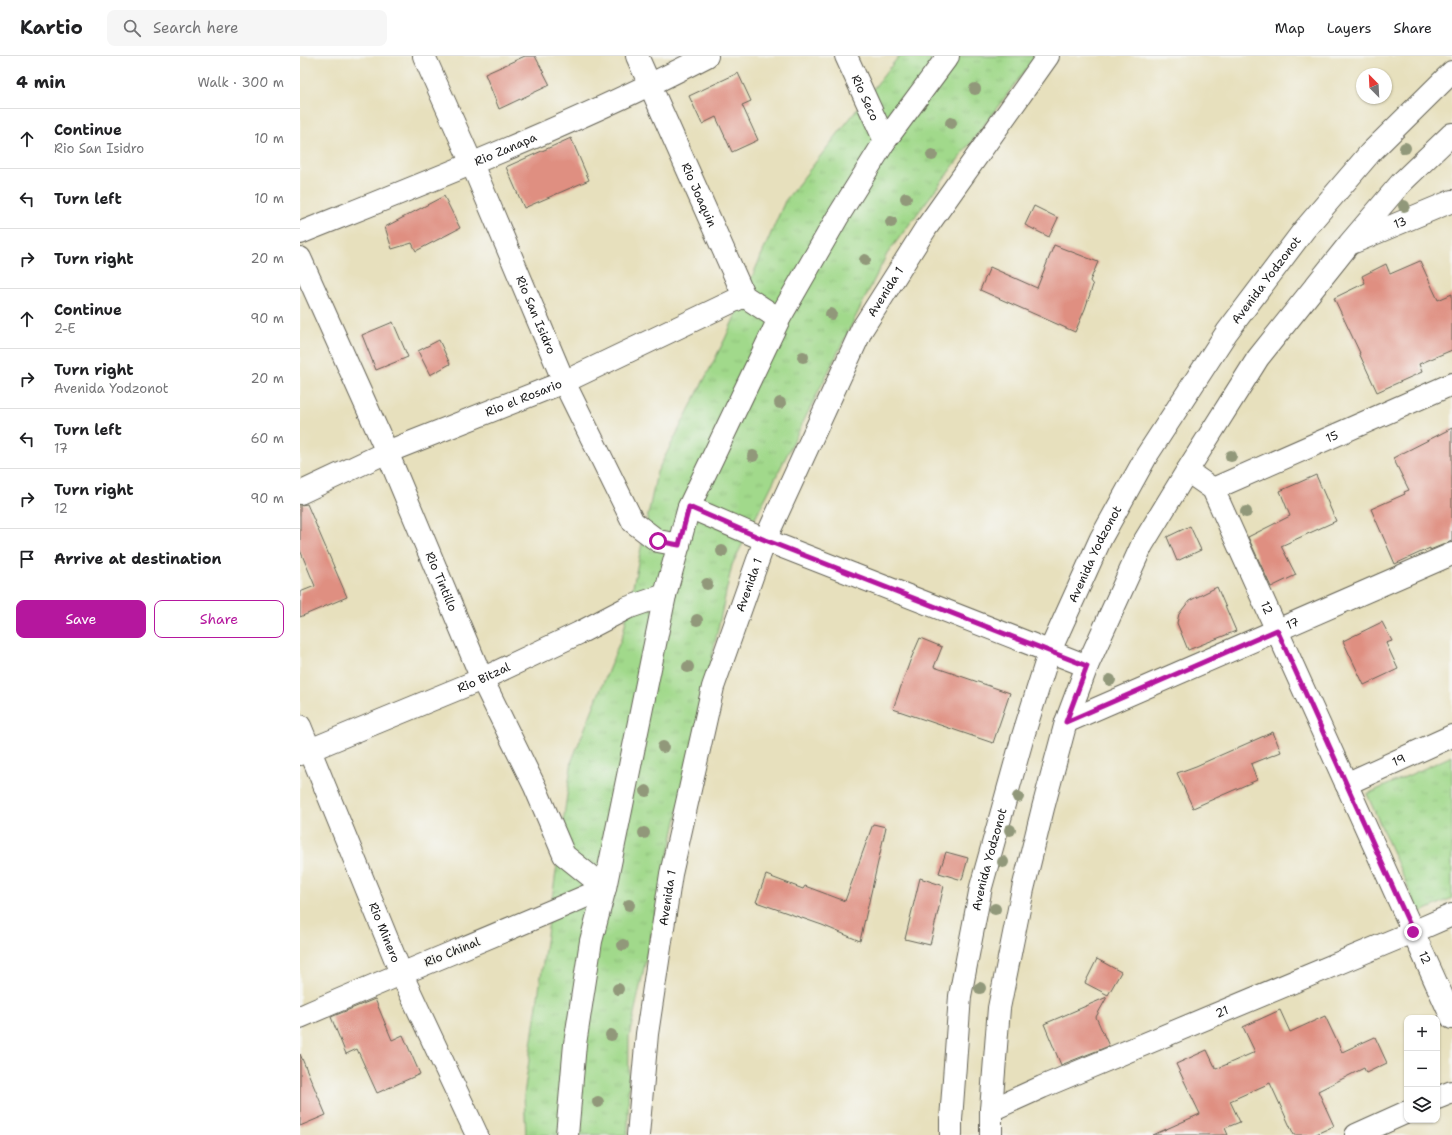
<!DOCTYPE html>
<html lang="en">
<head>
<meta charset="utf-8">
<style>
	:root { --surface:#fff; --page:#f6f6f6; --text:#202124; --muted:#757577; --line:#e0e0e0; --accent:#b5179e }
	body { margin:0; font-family:"Shantell Sans",sans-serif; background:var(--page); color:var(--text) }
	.controls { position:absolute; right:12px; bottom:12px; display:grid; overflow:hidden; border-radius:8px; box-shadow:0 1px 3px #0004 }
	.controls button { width:36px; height:36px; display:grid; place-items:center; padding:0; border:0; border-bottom:1px solid var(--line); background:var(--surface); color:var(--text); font:20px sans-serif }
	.compass { position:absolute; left:1056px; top:12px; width:36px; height:36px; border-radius:50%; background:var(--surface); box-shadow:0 1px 3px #0004; rotate:336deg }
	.stop { position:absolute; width:12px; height:12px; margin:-9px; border:3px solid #b5179e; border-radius:50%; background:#fff }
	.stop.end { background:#b5179e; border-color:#fff; box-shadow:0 1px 4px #0008 }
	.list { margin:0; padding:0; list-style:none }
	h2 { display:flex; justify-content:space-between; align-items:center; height:52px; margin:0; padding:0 16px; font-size:17px }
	h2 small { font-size:13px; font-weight:400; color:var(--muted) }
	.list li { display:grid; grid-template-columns:26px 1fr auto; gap:12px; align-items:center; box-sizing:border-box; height:60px; padding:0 16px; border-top:1px solid var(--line) }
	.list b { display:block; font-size:15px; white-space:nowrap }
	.list p { margin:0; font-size:13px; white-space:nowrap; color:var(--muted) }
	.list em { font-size:13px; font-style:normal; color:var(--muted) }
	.actions { display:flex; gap:8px; padding:12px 16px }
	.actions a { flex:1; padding:9px 0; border:1px solid var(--accent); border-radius:8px; text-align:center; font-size:14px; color:var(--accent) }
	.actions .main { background:var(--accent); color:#fff }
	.icon { flex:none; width:22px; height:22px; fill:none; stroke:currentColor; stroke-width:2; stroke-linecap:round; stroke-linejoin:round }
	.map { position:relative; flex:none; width:1152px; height:1079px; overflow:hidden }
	header { display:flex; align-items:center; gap:24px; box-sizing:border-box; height:56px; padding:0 20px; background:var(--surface); border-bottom:1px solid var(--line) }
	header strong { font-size:19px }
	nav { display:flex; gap:22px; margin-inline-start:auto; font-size:14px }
	.search { width:280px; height:36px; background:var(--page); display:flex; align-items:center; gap:10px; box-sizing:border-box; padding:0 14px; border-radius:8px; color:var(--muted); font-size:15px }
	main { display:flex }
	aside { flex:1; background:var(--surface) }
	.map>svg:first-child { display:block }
	.park { fill:url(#park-tufts); stroke:#5e7a54 }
	.building { fill:#df8f81 }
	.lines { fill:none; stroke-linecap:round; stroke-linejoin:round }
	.minor-casing { stroke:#636154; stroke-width:24 }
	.minor { stroke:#fff; stroke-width:22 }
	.tree { fill:#91987a }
	.route { stroke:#b5179e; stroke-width:5 }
	.labels { text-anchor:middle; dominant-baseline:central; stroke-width:3; stroke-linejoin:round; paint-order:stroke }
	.street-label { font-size:12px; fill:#1c1c1c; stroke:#f6f6f2 }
</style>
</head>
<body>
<header>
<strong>Kartio</strong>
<div class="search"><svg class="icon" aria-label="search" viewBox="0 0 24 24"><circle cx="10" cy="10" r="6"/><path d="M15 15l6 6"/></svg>Search here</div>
<nav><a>Map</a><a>Layers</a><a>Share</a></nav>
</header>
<main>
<aside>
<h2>4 min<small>Walk · 300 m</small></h2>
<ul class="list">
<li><svg class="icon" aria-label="ahead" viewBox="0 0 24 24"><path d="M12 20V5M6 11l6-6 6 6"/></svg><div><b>Continue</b><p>Rio San Isidro</p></div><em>10 m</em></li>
<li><svg class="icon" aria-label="left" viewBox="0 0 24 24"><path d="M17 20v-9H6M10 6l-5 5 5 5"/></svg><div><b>Turn left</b></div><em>10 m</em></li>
<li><svg class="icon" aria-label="right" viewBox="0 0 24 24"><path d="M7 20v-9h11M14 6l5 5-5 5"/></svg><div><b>Turn right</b></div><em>20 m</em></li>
<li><svg class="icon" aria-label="ahead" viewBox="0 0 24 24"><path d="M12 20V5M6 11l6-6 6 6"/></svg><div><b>Continue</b><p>2-E</p></div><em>90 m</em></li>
<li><svg class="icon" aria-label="right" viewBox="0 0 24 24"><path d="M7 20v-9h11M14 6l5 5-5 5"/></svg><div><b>Turn right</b><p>Avenida Yodzonot</p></div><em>20 m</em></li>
<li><svg class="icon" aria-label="left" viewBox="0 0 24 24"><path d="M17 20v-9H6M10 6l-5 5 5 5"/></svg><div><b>Turn left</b><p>17</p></div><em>60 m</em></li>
<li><svg class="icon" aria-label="right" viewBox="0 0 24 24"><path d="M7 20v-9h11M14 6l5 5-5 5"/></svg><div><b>Turn right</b><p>12</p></div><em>90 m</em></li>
<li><svg class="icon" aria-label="arrive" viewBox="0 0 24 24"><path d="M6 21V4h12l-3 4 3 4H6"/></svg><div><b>Arrive at destination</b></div></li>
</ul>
<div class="actions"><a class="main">Save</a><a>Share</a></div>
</aside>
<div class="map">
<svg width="1152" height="1079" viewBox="0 0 1152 1079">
	<defs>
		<pattern id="park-tufts" width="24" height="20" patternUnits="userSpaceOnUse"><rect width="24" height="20" fill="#a1d98b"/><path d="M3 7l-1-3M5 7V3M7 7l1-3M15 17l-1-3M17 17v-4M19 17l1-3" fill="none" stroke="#8aba77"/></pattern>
	</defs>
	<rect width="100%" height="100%" fill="#f6f6f2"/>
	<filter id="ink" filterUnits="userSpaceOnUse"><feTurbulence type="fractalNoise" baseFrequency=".025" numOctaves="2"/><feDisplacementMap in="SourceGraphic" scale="8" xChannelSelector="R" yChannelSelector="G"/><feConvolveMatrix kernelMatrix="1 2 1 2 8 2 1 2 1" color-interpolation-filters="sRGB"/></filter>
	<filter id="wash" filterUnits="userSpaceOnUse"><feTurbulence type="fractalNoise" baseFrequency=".012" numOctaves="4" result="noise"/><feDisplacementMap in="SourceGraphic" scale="16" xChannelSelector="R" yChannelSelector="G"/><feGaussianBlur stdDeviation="0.9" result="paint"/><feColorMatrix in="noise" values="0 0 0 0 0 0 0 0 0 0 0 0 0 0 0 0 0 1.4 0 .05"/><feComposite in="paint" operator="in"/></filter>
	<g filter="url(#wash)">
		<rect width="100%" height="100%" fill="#e7e0bd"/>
		<g class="park">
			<path d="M 599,0 L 736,0 L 587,198 L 432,509 L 329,981 L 328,1079 L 226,1079 L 224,1039 L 272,704 L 323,578 L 357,416 L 425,283 L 485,145 Z"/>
			<path d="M 1152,700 L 1152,842 L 1119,857 L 1067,738 Z"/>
		</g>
		<g id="blocks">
			<g class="building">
				<path d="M 225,0 L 235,0 L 250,29 L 199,53 L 185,18 Z"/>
				<path d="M 438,17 L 451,45 L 442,49 L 458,84 L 432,96 L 416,61 L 402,68 L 389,40 Z"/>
				<path d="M 271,82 L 289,124 L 224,152 L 206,111 Z"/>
				<path d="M 144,140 L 160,172 L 116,195 L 112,187 L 92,193 L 85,171 Z"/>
				<path d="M 734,150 L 758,162 L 749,181 L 725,169 Z"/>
				<path d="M 754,189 L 798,206 L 790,225 L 793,229 L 785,253 L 775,276 L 680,234 L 690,211 L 737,232 Z"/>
				<path d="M 1120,205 L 1138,244 L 1152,238 L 1152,294 L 1119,308 L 1122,316 L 1077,336 L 1059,297 L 1060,297 L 1034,242 L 1065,227 L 1062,220 L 1086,208 L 1090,218 Z"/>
				<path d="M 93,266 L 108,301 L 76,314 L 62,279 Z"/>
				<path d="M 139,284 L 150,308 L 130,319 L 118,295 Z"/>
				<path d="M 1152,372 L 1152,485 L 1130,494 L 1130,492 L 1095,508 L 1071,453 L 1105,438 L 1104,436 L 1109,434 L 1093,402 Z"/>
				<path d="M 1016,419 L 1036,465 L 981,490 L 996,519 L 971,531 L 948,481 L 990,460 L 980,435 Z"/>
				<path d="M 7,448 L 47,541 L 0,561 L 0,536 L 15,530 L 0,494 L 0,449 Z"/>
				<path d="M 890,470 L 901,494 L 877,505 L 867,481 Z"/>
				<path d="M 917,531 L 936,575 L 888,594 L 877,567 L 879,558 L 889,545 Z"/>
				<path d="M 1082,566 L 1092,585 L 1086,587 L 1098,613 L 1064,629 L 1043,585 Z"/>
				<path d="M 620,582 L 642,591 L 634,611 L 710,637 L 693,687 L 593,653 L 610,605 Z"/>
				<path d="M 973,676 L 981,696 L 951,708 L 957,724 L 893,752 L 877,717 L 896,710 Z"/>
				<path d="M 573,768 L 586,771 L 560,885 L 522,869 L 456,846 L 466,819 L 503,833 L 505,830 L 545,845 Z"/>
				<path d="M 646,796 L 668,802 L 662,824 L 639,817 Z"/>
				<path d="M 620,822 L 644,830 L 630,889 L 605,883 Z"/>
				<path d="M 797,903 L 821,916 L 808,939 L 785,927 Z"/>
				<path d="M 807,941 L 796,961 L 809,990 L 761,1009 L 744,968 Z"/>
				<path d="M 75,943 L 92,984 L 103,979 L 120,1018 L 77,1037 L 57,993 L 46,998 L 31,961 Z"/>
				<path d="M 980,954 L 990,976 L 1025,960 L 1042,996 L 1075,981 L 1087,1007 L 1066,1017 L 1064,1012 L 1018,1035 L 1034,1070 L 1014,1079 L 994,1079 L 970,1027 L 930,1045 L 940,1066 L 925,1072 L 928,1079 L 853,1079 L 900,1058 L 876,1008 L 907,994 L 916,1013 L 955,996 L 943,971 Z"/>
				<path d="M 0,998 L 26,1059 L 0,1070 Z"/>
			</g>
		</g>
	</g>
	<g filter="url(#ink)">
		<use href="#blocks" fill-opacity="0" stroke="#636154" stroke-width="1"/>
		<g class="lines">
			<defs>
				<g id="minor">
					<path id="s1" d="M 124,0 L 172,108 L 264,326 L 333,466 L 358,485 L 379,489"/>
					<path id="s2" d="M 337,0 L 444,240 L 479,263"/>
					<path id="s3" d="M 546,0 L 585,85"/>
					<path id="s4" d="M 0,177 C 137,122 276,68 407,0"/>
					<path id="s5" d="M 1054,186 L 1152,145"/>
					<path id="s6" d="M 0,202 L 87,396 L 182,623 L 235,731 L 264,799 L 305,832 C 204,876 101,917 0,961"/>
					<path id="s7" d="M 887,415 L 913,433 L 1152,962"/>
					<path id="s8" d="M 913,433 L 1152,328"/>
					<path id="s9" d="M 0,437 L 87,396 L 264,326 L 444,240"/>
					<path d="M 389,451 L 465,484 L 787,610"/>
					<path id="s10" d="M 766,666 L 1152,498"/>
					<path id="s11" d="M 0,670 L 101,917 L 177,1079"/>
					<path id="s12" d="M 0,698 L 182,623 L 279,577 L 327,552 L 365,539"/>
					<path id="s13" d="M 1046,728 L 1152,680"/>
					<path d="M 1137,1042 L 1152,1036"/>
					<path id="s14" d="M 691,1054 L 742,1031 L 1113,876 L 1152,859"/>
					<path d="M 267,1079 L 275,988 L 291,885 L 305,832 L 365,539 L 389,451 L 479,263 L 537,162 L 585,85 L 648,0"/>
					<path id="s15" d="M 338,1079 L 347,978 L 371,818 L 413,631 L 465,484 L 562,273 L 626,172 L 748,0"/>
					<path id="s16" d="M 651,1079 L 651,1064 L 660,940 L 681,831 L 723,680 L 749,597 L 801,482 L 847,399 L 927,276 L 1004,174 L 1070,97 L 1152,16"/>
					<path d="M 691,1079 L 691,1054 L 699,952 L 723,833 L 743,752 L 766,666 L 787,610 L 842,489 L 887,415 L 958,302 L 1049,188 L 1101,127 L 1152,78"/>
					<path d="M 1056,1079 L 1107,1056"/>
				</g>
			</defs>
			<use href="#minor" class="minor-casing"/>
			<use href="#minor" class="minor"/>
		</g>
		<g class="tree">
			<circle cx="675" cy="33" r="6"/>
			<circle cx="651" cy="67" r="6"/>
			<circle cx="1105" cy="92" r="6"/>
			<circle cx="632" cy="99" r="6"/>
			<circle cx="606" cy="142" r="6"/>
			<circle cx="1104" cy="150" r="6"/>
			<circle cx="591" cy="166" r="6"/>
			<circle cx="565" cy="204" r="6"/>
			<circle cx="531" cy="258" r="6"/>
			<circle cx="503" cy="301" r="6"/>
			<circle cx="480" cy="347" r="6"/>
			<circle cx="453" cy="400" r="6"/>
			<circle cx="931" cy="400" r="6"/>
			<circle cx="946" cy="456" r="6"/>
			<circle cx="422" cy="495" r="6"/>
			<circle cx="407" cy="528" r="6"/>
			<circle cx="397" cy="564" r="6"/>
			<circle cx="388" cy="611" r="6"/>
			<circle cx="810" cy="624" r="6"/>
			<circle cx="363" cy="691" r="6"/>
			<circle cx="346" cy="735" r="6"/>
			<circle cx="718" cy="741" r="6"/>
			<circle cx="710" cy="774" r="6"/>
			<circle cx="344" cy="777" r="6"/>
			<circle cx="703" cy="806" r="6"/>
			<circle cx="329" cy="849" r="6"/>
			<circle cx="695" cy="853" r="6"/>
			<circle cx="323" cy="889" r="6"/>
			<circle cx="680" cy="932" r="6"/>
			<circle cx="318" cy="933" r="6"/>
			<circle cx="311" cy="979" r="6"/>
			<circle cx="298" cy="1046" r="6"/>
		</g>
	</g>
	<g class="lines" filter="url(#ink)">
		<path class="route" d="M 358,485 L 379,489 L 389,451 L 465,484 L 787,610 L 766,666 L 977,574 L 1113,876"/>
	</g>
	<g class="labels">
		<g class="street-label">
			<text stroke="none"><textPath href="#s3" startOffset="46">Rio Seco</textPath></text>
			<text stroke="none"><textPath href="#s4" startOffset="222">Rio Zanapa</textPath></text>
			<text stroke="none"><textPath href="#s2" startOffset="152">Rio Joaquin</textPath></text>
			<text stroke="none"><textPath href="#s5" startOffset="50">13</textPath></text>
			<text stroke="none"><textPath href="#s16" startOffset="927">Avenida Yodzonot</textPath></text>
			<text stroke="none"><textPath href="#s15" startOffset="887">Avenida 1</textPath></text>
			<text stroke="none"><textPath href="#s1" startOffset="282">Rio San Isidro</textPath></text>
			<text stroke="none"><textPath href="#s9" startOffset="243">Rio el Rosario</textPath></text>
			<text stroke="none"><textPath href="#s8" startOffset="130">15</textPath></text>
			<text stroke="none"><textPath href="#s16" startOffset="603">Avenida Yodzonot</textPath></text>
			<text stroke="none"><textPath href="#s6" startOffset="353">Rio Tintillo</textPath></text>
			<text stroke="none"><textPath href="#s15" startOffset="563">Avenida 1</textPath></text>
			<text stroke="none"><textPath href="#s7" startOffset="162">12</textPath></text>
			<text stroke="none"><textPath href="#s10" startOffset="247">17</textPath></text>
			<text stroke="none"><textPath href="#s12" startOffset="199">Rio Bitzal</textPath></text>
			<text stroke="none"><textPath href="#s13" startOffset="58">19</textPath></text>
			<text stroke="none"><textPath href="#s16" startOffset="279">Avenida Yodzonot</textPath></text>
			<text stroke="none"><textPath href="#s15" startOffset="239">Avenida 1</textPath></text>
			<text stroke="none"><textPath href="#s11" startOffset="223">Rio Minero</textPath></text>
			<text transform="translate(152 896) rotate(-22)">Rio Chinal</text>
			<text stroke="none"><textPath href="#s7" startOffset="546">12</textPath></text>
			<text stroke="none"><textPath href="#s14" startOffset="251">21</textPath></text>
		</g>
	</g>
</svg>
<div class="controls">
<button>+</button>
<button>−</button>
<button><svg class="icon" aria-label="layers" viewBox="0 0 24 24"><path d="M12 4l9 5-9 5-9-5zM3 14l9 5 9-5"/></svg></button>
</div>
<svg class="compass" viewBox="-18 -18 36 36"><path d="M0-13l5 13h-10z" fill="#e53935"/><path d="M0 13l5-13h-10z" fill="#757577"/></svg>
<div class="stop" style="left:358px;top:485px"></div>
<div class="stop end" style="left:1113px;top:876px"></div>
</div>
</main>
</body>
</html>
